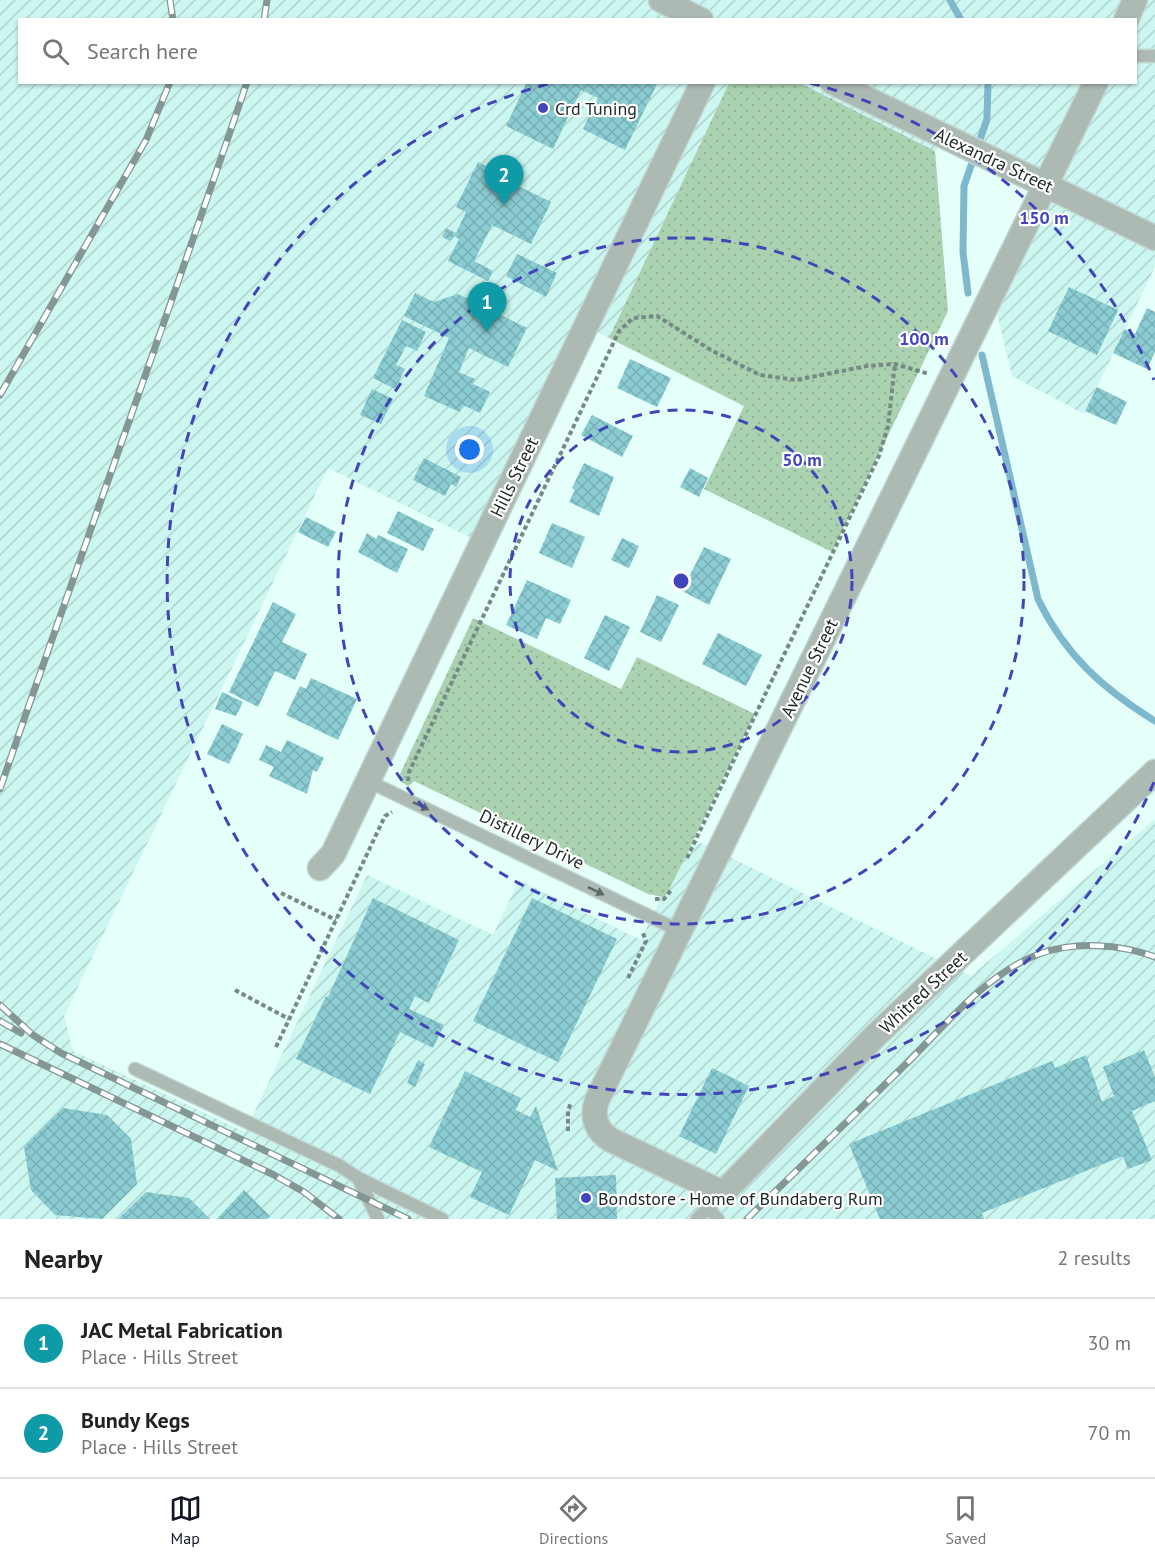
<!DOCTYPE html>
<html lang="en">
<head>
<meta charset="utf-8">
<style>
	:root { --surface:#fff; --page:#f2f2f2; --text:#222; --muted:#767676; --line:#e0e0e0; --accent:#111827 }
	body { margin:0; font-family:"PT Sans",sans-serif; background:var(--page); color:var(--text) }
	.you { position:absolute; left:470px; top:450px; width:21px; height:21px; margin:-15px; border:4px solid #fff; border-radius:50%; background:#1a73e8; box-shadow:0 0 0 9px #1a73e833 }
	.badge { display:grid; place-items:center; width:39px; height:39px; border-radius:50%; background:var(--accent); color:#fff; font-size:20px; font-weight:700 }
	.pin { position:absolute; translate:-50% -50px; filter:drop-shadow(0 2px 3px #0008) }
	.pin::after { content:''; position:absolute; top:32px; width:21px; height:18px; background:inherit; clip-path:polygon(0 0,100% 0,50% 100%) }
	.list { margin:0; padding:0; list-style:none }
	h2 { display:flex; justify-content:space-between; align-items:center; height:78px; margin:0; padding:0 24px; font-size:26px }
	h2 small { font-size:20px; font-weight:400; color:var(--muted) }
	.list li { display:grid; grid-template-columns:39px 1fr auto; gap:18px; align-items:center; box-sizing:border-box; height:90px; padding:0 24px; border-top:2px solid var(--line) }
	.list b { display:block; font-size:22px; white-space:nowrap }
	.list p { margin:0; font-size:20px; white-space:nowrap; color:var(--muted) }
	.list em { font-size:20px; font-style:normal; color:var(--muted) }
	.icon { flex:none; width:33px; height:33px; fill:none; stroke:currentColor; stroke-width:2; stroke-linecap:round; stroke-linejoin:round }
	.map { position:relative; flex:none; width:1155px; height:1219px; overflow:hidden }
	.search { position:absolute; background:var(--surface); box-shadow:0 2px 4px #0004; left:18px; right:18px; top:18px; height:66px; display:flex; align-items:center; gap:15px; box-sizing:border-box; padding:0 21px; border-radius:0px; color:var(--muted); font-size:22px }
	.sheet { height:258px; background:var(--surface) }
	nav { display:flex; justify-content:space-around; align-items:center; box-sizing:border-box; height:84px; border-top:2px solid var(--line); background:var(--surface); font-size:16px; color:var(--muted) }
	nav a { display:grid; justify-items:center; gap:3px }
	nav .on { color:var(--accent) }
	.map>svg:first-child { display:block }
	.industrial { fill:url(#industrial-furrows) }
	.grass { fill:url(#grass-dots) }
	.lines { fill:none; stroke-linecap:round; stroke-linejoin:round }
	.stream { stroke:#7eb8cd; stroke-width:7 }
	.building { fill:url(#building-cross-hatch) }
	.lane-casing { stroke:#c1d8d5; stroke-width:15 }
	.street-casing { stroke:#c1d8d5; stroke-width:27 }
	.path { stroke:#778986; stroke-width:4; stroke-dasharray:4.5 3; stroke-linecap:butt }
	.lane { stroke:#adb9b3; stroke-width:12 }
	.street { stroke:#adb9b3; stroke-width:24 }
	.rail-casing { stroke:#849794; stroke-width:7 }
	.rail { stroke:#fff; stroke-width:4.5; stroke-dasharray:14; stroke-linecap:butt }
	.oneway { fill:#5d6965 }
	.ring { fill:none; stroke:#4245ba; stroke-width:3; stroke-dasharray:10 8 }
	.poi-dot { fill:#4245ba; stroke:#fff; stroke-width:2 }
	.labels { text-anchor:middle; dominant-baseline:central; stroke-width:4.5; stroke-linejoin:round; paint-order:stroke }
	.poi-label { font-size:18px; fill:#1c2826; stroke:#fff; text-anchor:start }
	.street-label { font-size:18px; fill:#1c2826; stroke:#fff }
	.centre { fill:#4245ba; stroke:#fff; stroke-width:3 }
	.ring-label { font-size:18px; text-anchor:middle; font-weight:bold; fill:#4245ba; stroke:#fff; stroke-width:4.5; stroke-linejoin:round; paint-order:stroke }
</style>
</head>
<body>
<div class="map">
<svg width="1155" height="1219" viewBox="0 0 1155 1219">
	<defs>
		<pattern id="industrial-furrows" width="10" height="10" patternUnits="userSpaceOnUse" patternTransform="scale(1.5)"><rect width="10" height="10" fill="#ccf6f0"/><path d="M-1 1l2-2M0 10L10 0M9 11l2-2" fill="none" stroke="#afd3ce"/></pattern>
		<pattern id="grass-dots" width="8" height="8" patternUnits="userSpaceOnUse" patternTransform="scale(1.5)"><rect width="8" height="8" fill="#aad2b1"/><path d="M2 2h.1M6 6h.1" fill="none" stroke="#92b498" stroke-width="1.8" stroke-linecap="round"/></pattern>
		<pattern id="building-cross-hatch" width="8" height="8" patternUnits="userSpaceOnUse" patternTransform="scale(1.5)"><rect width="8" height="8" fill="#8accd2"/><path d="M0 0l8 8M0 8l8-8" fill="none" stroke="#76afb4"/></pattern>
	</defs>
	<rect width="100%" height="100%" fill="#e5fffb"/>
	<path class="industrial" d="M 0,0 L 1155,0 L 1155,267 L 1084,414 L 1012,376 L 993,296 L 1048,183 L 947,135 L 935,151 L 800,83 L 1136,82 L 1136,20 L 20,20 L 20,82 L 729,83 L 609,338 L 585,326 L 480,542 L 328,468 L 64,1016 L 73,1051 L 245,1132 L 367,875 L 493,935 L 519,880 L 641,940 L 689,837 L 971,976 L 1155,819 L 1155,1219 L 0,1219 Z"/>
	<g class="grass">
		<path d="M 729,83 L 800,83 L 935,151 L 948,311 L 832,552 L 704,489 L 744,406 L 609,338 Z"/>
		<path d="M 473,618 L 621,689 L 637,657 L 755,714 L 669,890 L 663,897 L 648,894 L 414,781 L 408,786 L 401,782 L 400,774 Z"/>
	</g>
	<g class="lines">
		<g class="stream">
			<path d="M 950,0 L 961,20"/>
			<path d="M 968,293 L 963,252 L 964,186 L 987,119 L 988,82"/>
			<path d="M 982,355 L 1038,599 C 1065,655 1103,689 1155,721"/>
		</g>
	</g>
	<g class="building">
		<path d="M 527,82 L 658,82 L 625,150 L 583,129 L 598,98 L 581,90 L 553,149 L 506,126 Z"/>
		<path d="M 478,162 L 516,180 L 514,184 L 551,202 L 531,244 L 492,225 L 474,261 L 493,271 L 488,281 L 448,261 L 459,239 L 454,236 L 451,241 L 442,237 L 446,228 L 456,233 L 466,212 L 456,207 Z"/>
		<path d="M 517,254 L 557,273 L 546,297 L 506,276 Z"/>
		<path d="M 1069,287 L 1118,310 L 1097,355 L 1048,331 Z"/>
		<path d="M 415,293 L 434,302 L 458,294 L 527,328 L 508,367 L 469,348 L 459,372 L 475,379 L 473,384 L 490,392 L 480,413 L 463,405 L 460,412 L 424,396 L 449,338 L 404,316 Z"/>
		<path d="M 1147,308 L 1155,312 L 1155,352 L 1147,369 L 1113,353 L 1125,329 L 1135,334 Z"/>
		<path d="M 402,320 L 426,332 L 417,351 L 406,346 L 396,365 L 405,369 L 395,389 L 373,378 Z"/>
		<path d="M 630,359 L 671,378 L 657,407 L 617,388 Z"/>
		<path d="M 1097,387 L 1127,402 L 1116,425 L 1085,411 Z"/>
		<path d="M 372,389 L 393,399 L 381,424 L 360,415 Z"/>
		<path d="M 592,415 L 633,436 L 622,457 L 581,435 Z"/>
		<path d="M 424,458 L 461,477 L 456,487 L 451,484 L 445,496 L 413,480 Z"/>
		<path d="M 584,463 L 614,477 L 599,516 L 569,502 L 575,490 L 572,488 Z"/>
		<path d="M 690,468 L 708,478 L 699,497 L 680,487 Z"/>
		<path d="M 398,511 L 434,529 L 423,551 L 387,533 Z"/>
		<path d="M 306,517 L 336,532 L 328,547 L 298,532 Z"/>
		<path d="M 552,523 L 585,537 L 572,568 L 539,553 Z"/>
		<path d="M 367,533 L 376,539 L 378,535 L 408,549 L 397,573 L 358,552 Z"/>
		<path d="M 622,538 L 639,546 L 629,568 L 611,560 Z"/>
		<path d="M 704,547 L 731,559 L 709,605 L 682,591 Z"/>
		<path d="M 527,580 L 571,600 L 560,624 L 546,618 L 537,639 L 506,625 Z"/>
		<path d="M 657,595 L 679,605 L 661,642 L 640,632 Z"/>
		<path d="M 273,602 L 296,614 L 282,642 L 307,654 L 295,680 L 275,671 L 258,707 L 229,692 Z"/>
		<path d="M 605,615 L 630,627 L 609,671 L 584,658 Z"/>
		<path d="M 718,633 L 762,655 L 746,686 L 702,664 Z"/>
		<path d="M 311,678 L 357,699 L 338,740 L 286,715 L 300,686 L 306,689 Z"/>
		<path d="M 222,692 L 243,702 L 236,716 L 215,709 Z"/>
		<path d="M 222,724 L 243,734 L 229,764 L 207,754 Z"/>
		<path d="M 287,740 L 324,758 L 317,772 L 313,770 L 307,794 L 269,776 L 274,767 L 259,760 L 266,745 L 281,752 Z"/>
		<path d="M 373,898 L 459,940 L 429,1003 L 415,996 L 409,1009 L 444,1025 L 433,1048 L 400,1032 L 370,1094 L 296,1059 L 326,996 L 328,997 Z"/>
		<path d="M 532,898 L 617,939 L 558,1062 L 473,1021 Z"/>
		<path d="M 1144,1050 L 1155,1077 L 1155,1101 L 1132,1111 L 1152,1160 L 1128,1169 L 1123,1156 L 982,1213 L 984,1219 L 880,1219 L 849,1144 L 1052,1061 L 1055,1068 L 1086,1055 L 1102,1102 L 1114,1096 L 1103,1067 Z"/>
		<path d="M 418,1060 L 425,1064 L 415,1087 L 407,1083 Z"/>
		<path d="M 712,1068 L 749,1086 L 716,1154 L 679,1136 Z"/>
		<path d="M 465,1071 L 521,1098 L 516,1110 L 530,1117 L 536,1106 L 558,1171 L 535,1160 L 509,1215 L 470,1197 L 482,1172 L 429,1147 Z"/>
		<path d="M 63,1108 L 107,1115 L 131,1139 L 137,1184 L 102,1219 L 55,1215 L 31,1190 L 24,1147 Z"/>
		<path d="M 616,1175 L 617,1219 L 557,1219 L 555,1178 Z"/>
		<path d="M 244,1190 L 270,1216 L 267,1219 L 217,1219 Z"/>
		<path d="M 146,1192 L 189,1198 L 210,1219 L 118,1219 Z"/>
	</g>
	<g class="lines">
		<defs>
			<g id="lane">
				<path d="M 1136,56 L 1155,56"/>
				<path d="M 368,781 L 680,931"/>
				<path d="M 135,1069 L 340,1166 L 358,1178 L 442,1219"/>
				<path d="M 358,1178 L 378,1219"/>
				<path d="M 708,1208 L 718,1219"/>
				<path d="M 697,1219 L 723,1193"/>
			</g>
			<g id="street">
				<path d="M 661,0 L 701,20"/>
				<path d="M 1126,20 L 1135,0"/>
				<path d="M 832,82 L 1155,238"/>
				<path d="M 1096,82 L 597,1100 C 591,1117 596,1131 611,1140 L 723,1193 L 874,1037 L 1155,772"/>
				<path d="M 320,868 L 333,854 L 703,82"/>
			</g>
		</defs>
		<use href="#lane" class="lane-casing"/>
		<use href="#street" class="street-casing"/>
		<g class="path">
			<path d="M 408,781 L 409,772 L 619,331 L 633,318 L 657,316 L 711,350 L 760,375 L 796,380 L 867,366 L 895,364 L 929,374"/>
			<path d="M 687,858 L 879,456 L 888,426 L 895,364"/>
			<path d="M 281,893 L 336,920"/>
			<path d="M 655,899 L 664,899 L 672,889"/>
			<path d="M 628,978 L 646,941 L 643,933"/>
			<path d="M 235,990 L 289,1019"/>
			<path d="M 276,1047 L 385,816 L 392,812"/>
			<path d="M 568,1131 L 568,1111 L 571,1102"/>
		</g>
		<use href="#lane" class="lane"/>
		<use href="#street" class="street"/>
		<defs>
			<g id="rail">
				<path d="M 170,0 L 173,20"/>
				<path d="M 264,20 L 267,0"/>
				<path d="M 0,395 L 146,140 L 170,82"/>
				<path d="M 0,789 C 81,553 167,319 247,82"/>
				<path d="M 0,1005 L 33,1035 L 61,1053 L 408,1219"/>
				<path d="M 0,1021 L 21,1033"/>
				<path d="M 0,1044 L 274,1175 L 304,1192 L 339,1219"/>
				<path d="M 747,1219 C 799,1168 851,1118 903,1067 C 943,1028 985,974 1039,954 C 1075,941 1120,944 1155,957"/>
			</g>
		</defs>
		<use href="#rail" class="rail-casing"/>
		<use href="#rail" class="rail"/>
	</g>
	<defs><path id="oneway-solid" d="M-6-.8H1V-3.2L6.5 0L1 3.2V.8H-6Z" transform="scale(1.5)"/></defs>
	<g class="oneway">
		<use href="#oneway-solid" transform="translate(421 806) rotate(26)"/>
		<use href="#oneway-solid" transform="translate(596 891) rotate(26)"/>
	</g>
	<g class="ring">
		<circle cx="681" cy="581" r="171"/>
		<circle cx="681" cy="581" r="343"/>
		<path d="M1154 782A514 514 0 1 1 552 83M810 83A514 514 0 0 1 1154 380"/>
	</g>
	<g class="poi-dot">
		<circle cx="543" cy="108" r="6"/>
		<circle cx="586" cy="1198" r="6"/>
	</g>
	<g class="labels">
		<g class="poi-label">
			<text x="555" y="108">Crd Tuning</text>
			<text x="598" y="1198">Bondstore - Home of Bundaberg Rum</text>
		</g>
		<g class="street-label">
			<text transform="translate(994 160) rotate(25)">Alexandra Street</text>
			<text transform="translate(514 477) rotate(-64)">Hills Street</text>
			<text transform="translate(809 668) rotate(-64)">Avenue Street</text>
			<text transform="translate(532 839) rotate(26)">Distillery Drive</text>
			<text transform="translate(923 992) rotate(-43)">Whitred Street</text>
		</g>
	</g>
	<circle cx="681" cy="581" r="9" class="centre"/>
	<g class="ring-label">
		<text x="1044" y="224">150 m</text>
		<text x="924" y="345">100 m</text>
		<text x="802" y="466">50 m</text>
	</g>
</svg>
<div class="you"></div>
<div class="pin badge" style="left:487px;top:332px;background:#0f9aa8">1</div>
<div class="pin badge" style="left:504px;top:205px;background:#0f9aa8">2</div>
<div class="search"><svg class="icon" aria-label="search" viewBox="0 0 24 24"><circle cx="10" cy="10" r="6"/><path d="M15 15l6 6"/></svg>Search here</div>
</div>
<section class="sheet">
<h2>Nearby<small>2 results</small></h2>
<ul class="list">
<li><span class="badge" style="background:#0f9aa8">1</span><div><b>JAC Metal Fabrication</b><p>Place · Hills Street</p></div><em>30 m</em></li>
<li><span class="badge" style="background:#0f9aa8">2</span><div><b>Bundy Kegs</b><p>Place · Hills Street</p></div><em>70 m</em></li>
</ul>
</section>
<nav>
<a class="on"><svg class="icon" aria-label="map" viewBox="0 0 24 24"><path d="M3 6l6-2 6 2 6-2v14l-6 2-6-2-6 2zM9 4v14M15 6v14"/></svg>Map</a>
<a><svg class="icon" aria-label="directions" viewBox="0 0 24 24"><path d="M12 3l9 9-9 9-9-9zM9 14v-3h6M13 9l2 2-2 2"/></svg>Directions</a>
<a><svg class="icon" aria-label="saved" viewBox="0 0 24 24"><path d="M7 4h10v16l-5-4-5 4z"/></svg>Saved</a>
</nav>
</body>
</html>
